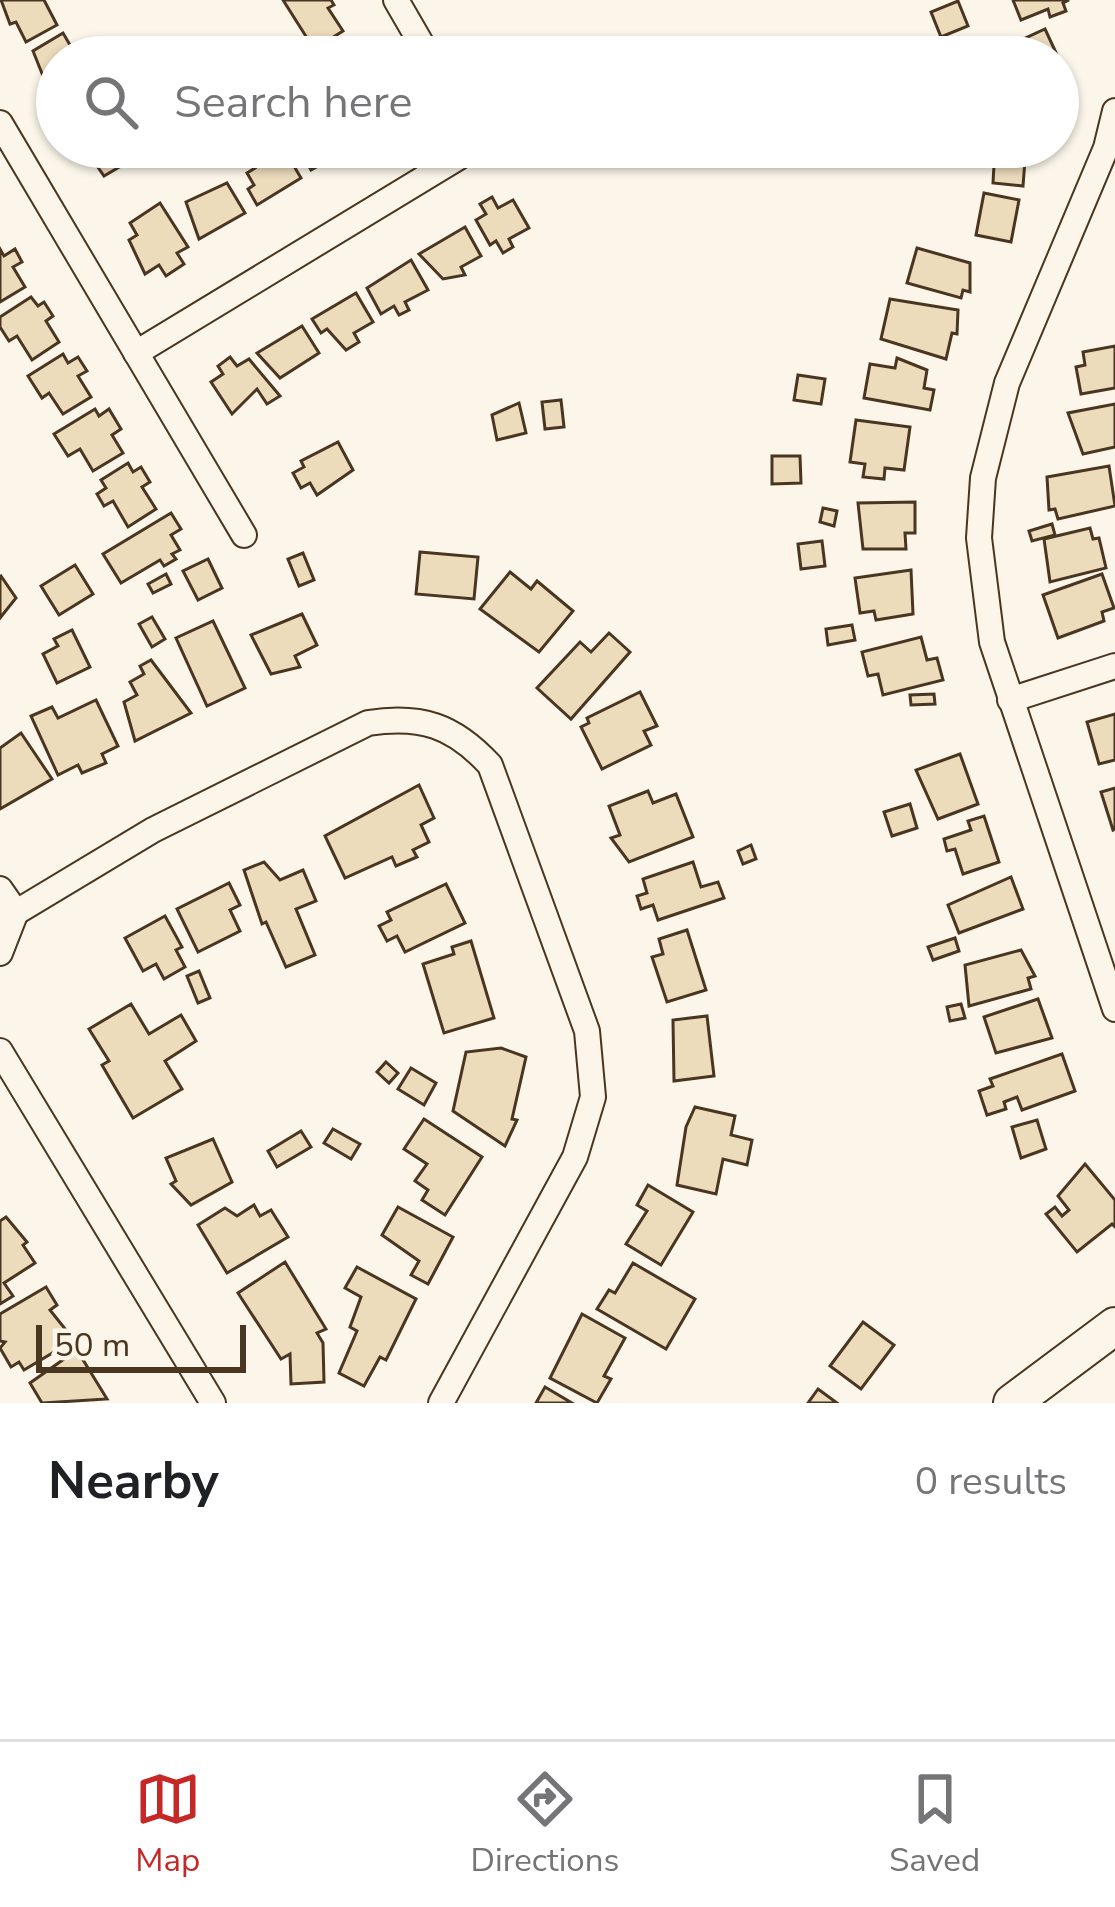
<!DOCTYPE html>
<html lang="en">
<head>
<meta charset="utf-8">
<style>
	:root { --surface:#fff; --page:#f2f2f2; --text:#202124; --muted:#757577; --line:#e0e0e0; --accent:#c62828 }
	body { margin:0; font-family:"Nunito Sans",sans-serif; background:var(--page); color:var(--text) }
	.scale { position:absolute; left:36px; bottom:30px; width:210px; box-sizing:border-box; padding-left:12px; border:6px solid #4a3520; border-top:0; font-size:33px; line-height:42px; white-space:nowrap; color:#4a3520; -webkit-text-stroke:9px #fbf6e9; paint-order:stroke }
	.list { margin:0; padding:0; list-style:none }
	h2 { display:flex; justify-content:space-between; align-items:center; height:156px; margin:0; padding:0 48px; font-size:51px }
	h2 small { font-size:39px; font-weight:400; color:var(--muted) }
	.icon { flex:none; width:66px; height:66px; fill:none; stroke:currentColor; stroke-width:2; stroke-linecap:round; stroke-linejoin:round }
	.map { position:relative; flex:none; width:1115px; height:1403px; overflow:hidden }
	.search { position:absolute; background:var(--surface); box-shadow:0 3px 9px #0004; left:36px; right:36px; top:36px; height:132px; display:flex; align-items:center; gap:30px; box-sizing:border-box; padding:0 42px; border-radius:66px; color:var(--muted); font-size:45px }
	.sheet { height:336px; background:var(--surface) }
	nav { display:flex; justify-content:space-around; align-items:center; box-sizing:border-box; height:168px; border-top:3px solid var(--line); background:var(--surface); font-size:33px; color:var(--muted) }
	nav a { display:grid; justify-items:center; gap:6px }
	nav .on { color:var(--accent) }
	.map>svg:first-child { display:block }
	.building { fill:#ecdcbc; stroke:#4a3520; stroke-width:3 }
	.lines { fill:none; stroke-linecap:round; stroke-linejoin:round }
	.minor-casing { stroke:#4a3520; stroke-width:28 }
	.secondary-casing { stroke:#4a3520; stroke-width:40 }
	.minor { stroke:#fbf6e9; stroke-width:24 }
	.secondary { stroke:#fbf6e9; stroke-width:36 }
</style>
</head>
<body>
<div class="map">
<svg width="1115" height="1403" viewBox="0 0 1115 1403">
	<rect width="100%" height="100%" fill="#fbf6e9"/>
	<g class="building">
		<path d="M 1,0 L 44,0 L 57,25 L 26,42 L 16,22 L 10,24 Z"/>
		<path d="M 283,0 L 331,0 L 334,5 L 328,8 L 343,31 L 314,49 Z"/>
		<path d="M 1013,0 L 1069,0 L 1063,3 L 1066,11 L 1050,17 L 1048,9 L 1021,20 Z"/>
		<path d="M 958,1 L 968,26 L 941,37 L 931,12 Z"/>
		<path d="M 1045,29 L 1058,57 L 998,57 L 995,52 Z"/>
		<path d="M 63,33 L 77,57 L 57,57 L 57,92 L 51,96 L 33,51 Z"/>
		<path d="M 84,147 L 126,147 L 133,159 L 104,176 Z"/>
		<path d="M 308,147 L 353,147 L 311,170 L 302,154 Z"/>
		<path d="M 981,147 L 1026,147 L 1023,186 L 993,183 L 994,165 L 980,163 Z"/>
		<path d="M 285,151 L 301,178 L 257,205 L 248,189 L 254,185 L 247,173 L 255,168 L 250,161 L 258,156 L 263,164 Z"/>
		<path d="M 227,183 L 245,213 L 199,239 L 186,202 Z"/>
		<path d="M 984,193 L 1019,200 L 1011,242 L 976,235 Z"/>
		<path d="M 492,197 L 498,208 L 513,200 L 529,228 L 509,239 L 513,247 L 503,253 L 496,241 L 490,245 L 476,220 L 486,214 L 480,204 Z"/>
		<path d="M 160,203 L 188,247 L 177,253 L 184,264 L 166,276 L 159,265 L 145,274 L 129,240 L 137,235 L 130,223 Z"/>
		<path d="M 465,227 L 481,256 L 461,267 L 465,275 L 443,279 L 419,254 Z"/>
		<path d="M 917,248 L 970,263 L 970,292 L 963,290 L 961,298 L 907,283 Z"/>
		<path d="M 0,249 L 4,256 L 15,249 L 22,262 L 13,267 L 25,287 L 0,302 Z"/>
		<path d="M 411,260 L 428,290 L 405,302 L 409,310 L 399,315 L 394,306 L 381,314 L 367,288 Z"/>
		<path d="M 356,293 L 373,322 L 354,333 L 359,342 L 346,350 L 327,329 L 321,333 L 312,319 Z"/>
		<path d="M 31,297 L 38,306 L 44,302 L 53,316 L 46,321 L 59,342 L 32,360 L 17,336 L 9,341 L 0,327 L 0,317 Z"/>
		<path d="M 890,299 L 958,310 L 957,334 L 952,333 L 946,359 L 881,339 Z"/>
		<path d="M 302,326 L 319,353 L 280,378 L 257,353 Z"/>
		<path d="M 1115,346 L 1115,388 L 1081,394 L 1076,367 L 1085,365 L 1083,352 Z"/>
		<path d="M 63,354 L 68,363 L 78,357 L 87,371 L 78,376 L 91,397 L 63,414 L 49,393 L 42,398 L 28,376 Z"/>
		<path d="M 230,357 L 237,366 L 249,359 L 280,396 L 267,404 L 257,389 L 232,414 L 211,382 L 223,374 L 218,366 Z"/>
		<path d="M 897,358 L 927,370 L 924,388 L 934,390 L 930,410 L 864,398 L 870,364 L 895,368 Z"/>
		<path d="M 798,375 L 825,379 L 821,404 L 794,400 Z"/>
		<path d="M 561,400 L 564,427 L 545,429 L 542,402 Z"/>
		<path d="M 519,403 L 526,433 L 497,440 L 492,415 Z"/>
		<path d="M 1115,404 L 1115,447 L 1083,454 L 1068,413 Z"/>
		<path d="M 95,409 L 99,416 L 109,409 L 121,429 L 112,435 L 123,453 L 93,471 L 80,449 L 68,456 L 54,434 Z"/>
		<path d="M 856,420 L 910,427 L 904,470 L 885,468 L 884,479 L 863,477 L 865,464 L 850,462 Z"/>
		<path d="M 338,442 L 353,470 L 317,495 L 310,483 L 301,488 L 293,473 L 304,467 L 301,461 Z"/>
		<path d="M 772,456 L 800,456 L 801,483 L 772,484 Z"/>
		<path d="M 128,463 L 133,472 L 141,467 L 150,482 L 142,487 L 156,509 L 128,527 L 113,501 L 104,506 L 97,494 L 106,488 L 101,480 Z"/>
		<path d="M 1109,466 L 1115,506 L 1058,519 L 1055,509 L 1049,510 L 1047,477 Z"/>
		<path d="M 915,502 L 915,533 L 905,533 L 906,549 L 863,549 L 858,503 Z"/>
		<path d="M 823,508 L 837,511 L 834,526 L 820,522 Z"/>
		<path d="M 171,513 L 181,529 L 171,535 L 180,550 L 172,554 L 176,559 L 164,566 L 160,560 L 121,583 L 103,554 Z"/>
		<path d="M 1052,524 L 1055,535 L 1032,541 L 1029,531 Z"/>
		<path d="M 1090,528 L 1093,539 L 1099,538 L 1106,568 L 1050,582 L 1044,539 Z"/>
		<path d="M 822,541 L 825,566 L 801,569 L 798,544 Z"/>
		<path d="M 420,552 L 478,557 L 474,599 L 416,594 Z"/>
		<path d="M 303,553 L 314,580 L 299,586 L 288,559 Z"/>
		<path d="M 208,559 L 222,588 L 198,600 L 183,571 Z"/>
		<path d="M 75,565 L 93,594 L 59,615 L 41,586 Z"/>
		<path d="M 911,570 L 913,614 L 876,620 L 874,611 L 860,613 L 855,578 Z"/>
		<path d="M 510,572 L 531,589 L 537,581 L 573,611 L 539,652 L 480,609 Z"/>
		<path d="M 166,574 L 171,584 L 153,593 L 148,584 Z"/>
		<path d="M 1102,574 L 1114,608 L 1102,612 L 1104,621 L 1058,638 L 1043,595 Z"/>
		<path d="M 1,576 L 16,598 L 0,618 L 0,577 Z"/>
		<path d="M 302,614 L 317,645 L 295,656 L 300,667 L 271,674 L 251,635 Z"/>
		<path d="M 152,617 L 165,639 L 152,647 L 139,624 Z"/>
		<path d="M 213,621 L 245,688 L 207,706 L 176,638 Z"/>
		<path d="M 852,625 L 855,640 L 828,645 L 826,629 Z"/>
		<path d="M 72,630 L 90,667 L 57,683 L 43,654 L 58,646 L 54,639 Z"/>
		<path d="M 609,633 L 630,652 L 571,719 L 537,688 L 580,642 L 591,652 Z"/>
		<path d="M 921,637 L 927,660 L 937,658 L 943,680 L 883,695 L 878,674 L 868,676 L 862,652 Z"/>
		<path d="M 151,660 L 191,713 L 135,741 L 124,702 L 137,695 L 130,682 L 144,674 L 140,666 Z"/>
		<path d="M 640,692 L 657,726 L 644,731 L 651,745 L 602,769 L 581,727 L 589,723 L 587,718 Z"/>
		<path d="M 934,694 L 935,704 L 911,705 L 910,695 Z"/>
		<path d="M 96,700 L 118,746 L 102,754 L 106,763 L 82,773 L 78,765 L 58,775 L 31,716 L 52,707 L 58,718 Z"/>
		<path d="M 1115,714 L 1115,760 L 1099,764 L 1087,722 Z"/>
		<path d="M 21,733 L 52,779 L 0,809 L 0,748 Z"/>
		<path d="M 960,754 L 978,804 L 938,819 L 916,770 Z"/>
		<path d="M 419,785 L 434,818 L 421,825 L 429,842 L 413,850 L 417,857 L 396,866 L 392,857 L 345,878 L 325,836 Z"/>
		<path d="M 1115,788 L 1115,829 L 1113,830 L 1101,792 Z"/>
		<path d="M 648,791 L 653,803 L 676,794 L 693,837 L 629,862 L 611,838 L 620,835 L 609,806 Z"/>
		<path d="M 910,804 L 917,828 L 892,836 L 884,812 Z"/>
		<path d="M 984,816 L 999,862 L 963,874 L 955,849 L 947,851 L 944,839 L 971,830 L 968,821 Z"/>
		<path d="M 751,845 L 756,859 L 743,864 L 738,851 Z"/>
		<path d="M 264,862 L 280,880 L 303,870 L 316,901 L 296,909 L 315,955 L 286,967 L 266,922 L 262,924 L 244,870 Z"/>
		<path d="M 693,862 L 701,887 L 718,882 L 724,898 L 658,920 L 653,905 L 641,909 L 637,896 L 647,893 L 643,879 Z"/>
		<path d="M 1011,877 L 1023,909 L 959,933 L 948,905 Z"/>
		<path d="M 229,883 L 240,905 L 230,910 L 240,931 L 198,952 L 177,909 Z"/>
		<path d="M 446,884 L 465,923 L 405,952 L 397,936 L 387,941 L 379,926 L 391,920 L 387,912 Z"/>
		<path d="M 165,916 L 182,947 L 176,950 L 185,967 L 164,979 L 156,964 L 143,971 L 125,938 Z"/>
		<path d="M 687,930 L 706,990 L 667,1002 L 652,957 L 663,954 L 659,939 Z"/>
		<path d="M 955,938 L 959,951 L 933,960 L 928,947 Z"/>
		<path d="M 471,941 L 494,1018 L 444,1033 L 423,964 L 454,954 L 452,947 Z"/>
		<path d="M 1021,950 L 1035,976 L 1028,978 L 1031,989 L 969,1006 L 965,965 Z"/>
		<path d="M 199,971 L 210,998 L 198,1003 L 187,976 Z"/>
		<path d="M 1038,999 L 1052,1038 L 996,1053 L 984,1017 Z"/>
		<path d="M 131,1004 L 149,1034 L 181,1015 L 196,1041 L 165,1061 L 182,1089 L 133,1118 L 102,1065 L 109,1061 L 89,1029 Z"/>
		<path d="M 961,1004 L 965,1018 L 950,1021 L 947,1007 Z"/>
		<path d="M 707,1016 L 714,1076 L 674,1081 L 673,1020 Z"/>
		<path d="M 501,1048 L 526,1057 L 512,1119 L 517,1120 L 505,1146 L 453,1111 L 466,1052 Z"/>
		<path d="M 1062,1054 L 1075,1091 L 1022,1110 L 1017,1097 L 1004,1102 L 1006,1109 L 987,1115 L 979,1091 L 993,1086 L 990,1079 Z"/>
		<path d="M 386,1062 L 398,1073 L 389,1083 L 377,1072 Z"/>
		<path d="M 411,1068 L 436,1083 L 424,1105 L 398,1089 Z"/>
		<path d="M 695,1107 L 735,1116 L 731,1135 L 752,1140 L 747,1165 L 723,1159 L 716,1194 L 677,1185 L 686,1127 Z"/>
		<path d="M 424,1119 L 482,1157 L 445,1215 L 422,1200 L 428,1190 L 415,1181 L 427,1164 L 404,1149 Z"/>
		<path d="M 1037,1120 L 1046,1149 L 1021,1158 L 1012,1127 Z"/>
		<path d="M 333,1129 L 360,1144 L 351,1159 L 324,1143 Z"/>
		<path d="M 301,1131 L 311,1147 L 277,1167 L 268,1151 Z"/>
		<path d="M 213,1139 L 232,1182 L 191,1205 L 171,1184 L 176,1181 L 166,1158 Z"/>
		<path d="M 1085,1164 L 1115,1200 L 1115,1227 L 1112,1224 L 1077,1252 L 1046,1214 L 1055,1207 L 1062,1216 L 1069,1210 L 1058,1196 Z"/>
		<path d="M 648,1185 L 693,1212 L 661,1265 L 626,1244 L 647,1211 L 637,1205 Z"/>
		<path d="M 254,1205 L 260,1216 L 271,1210 L 288,1237 L 227,1273 L 198,1225 L 225,1208 L 237,1216 Z"/>
		<path d="M 398,1207 L 453,1237 L 428,1284 L 411,1275 L 419,1261 L 382,1235 Z"/>
		<path d="M 6,1217 L 27,1242 L 23,1245 L 35,1263 L 4,1283 L 13,1296 L 0,1304 L 0,1221 Z"/>
		<path d="M 285,1262 L 326,1329 L 317,1333 L 323,1343 L 324,1382 L 291,1384 L 290,1354 L 281,1359 L 238,1293 Z"/>
		<path d="M 633,1263 L 695,1299 L 666,1349 L 597,1309 L 609,1290 L 615,1293 Z"/>
		<path d="M 357,1267 L 416,1299 L 386,1360 L 380,1357 L 364,1386 L 339,1373 L 357,1331 L 350,1327 L 361,1297 L 345,1288 Z"/>
		<path d="M 46,1287 L 57,1305 L 50,1310 L 74,1340 L 24,1370 L 19,1362 L 11,1367 L 0,1348 L 5,1342 L 0,1341 L 0,1314 Z"/>
		<path d="M 582,1314 L 625,1338 L 604,1376 L 611,1379 L 597,1403 L 550,1378 Z"/>
		<path d="M 863,1322 L 894,1345 L 861,1389 L 830,1366 Z"/>
		<path d="M 77,1350 L 107,1399 L 42,1403 L 30,1383 Z"/>
		<path d="M 545,1387 L 572,1403 L 536,1403 Z"/>
		<path d="M 818,1389 L 837,1403 L 808,1403 Z"/>
	</g>
	<g class="lines">
		<defs>
			<g id="minor">
				<path d="M 396,0 L 429,57"/>
				<path d="M 1115,111 L 1106,148 L 1007,383 L 983,478 L 979,538 L 992,642 L 1115,1009"/>
				<path d="M 0,123 L 244,535"/>
				<path d="M 136,353 L 459,157 L 465,147"/>
				<path d="M 1010,700 L 1115,666"/>
				<path d="M 0,889 L 16,912 L 0,953"/>
				<path d="M 0,922 L 153,830 L 368,723 C 421,715 453,725 490,765 L 587,1031 L 593,1097 L 575,1157 L 441,1403"/>
				<path d="M 0,1051 L 213,1403"/>
			</g>
			<path id="secondary" d="M 1012,1403 L 1115,1326"/>
		</defs>
		<use href="#minor" class="minor-casing"/>
		<use href="#secondary" class="secondary-casing"/>
		<use href="#minor" class="minor"/>
		<use href="#secondary" class="secondary"/>
	</g>
</svg>
<div class="scale">50 m</div>
<div class="search"><svg class="icon" aria-label="search" viewBox="0 0 24 24"><circle cx="10" cy="10" r="6"/><path d="M15 15l6 6"/></svg>Search here</div>
</div>
<section class="sheet">
<h2>Nearby<small>0 results</small></h2>
<ul class="list">
</ul>
</section>
<nav>
<a class="on"><svg class="icon" aria-label="map" viewBox="0 0 24 24"><path d="M3 6l6-2 6 2 6-2v14l-6 2-6-2-6 2zM9 4v14M15 6v14"/></svg>Map</a>
<a><svg class="icon" aria-label="directions" viewBox="0 0 24 24"><path d="M12 3l9 9-9 9-9-9zM9 14v-3h6M13 9l2 2-2 2"/></svg>Directions</a>
<a><svg class="icon" aria-label="saved" viewBox="0 0 24 24"><path d="M7 4h10v16l-5-4-5 4z"/></svg>Saved</a>
</nav>
</body>
</html>
